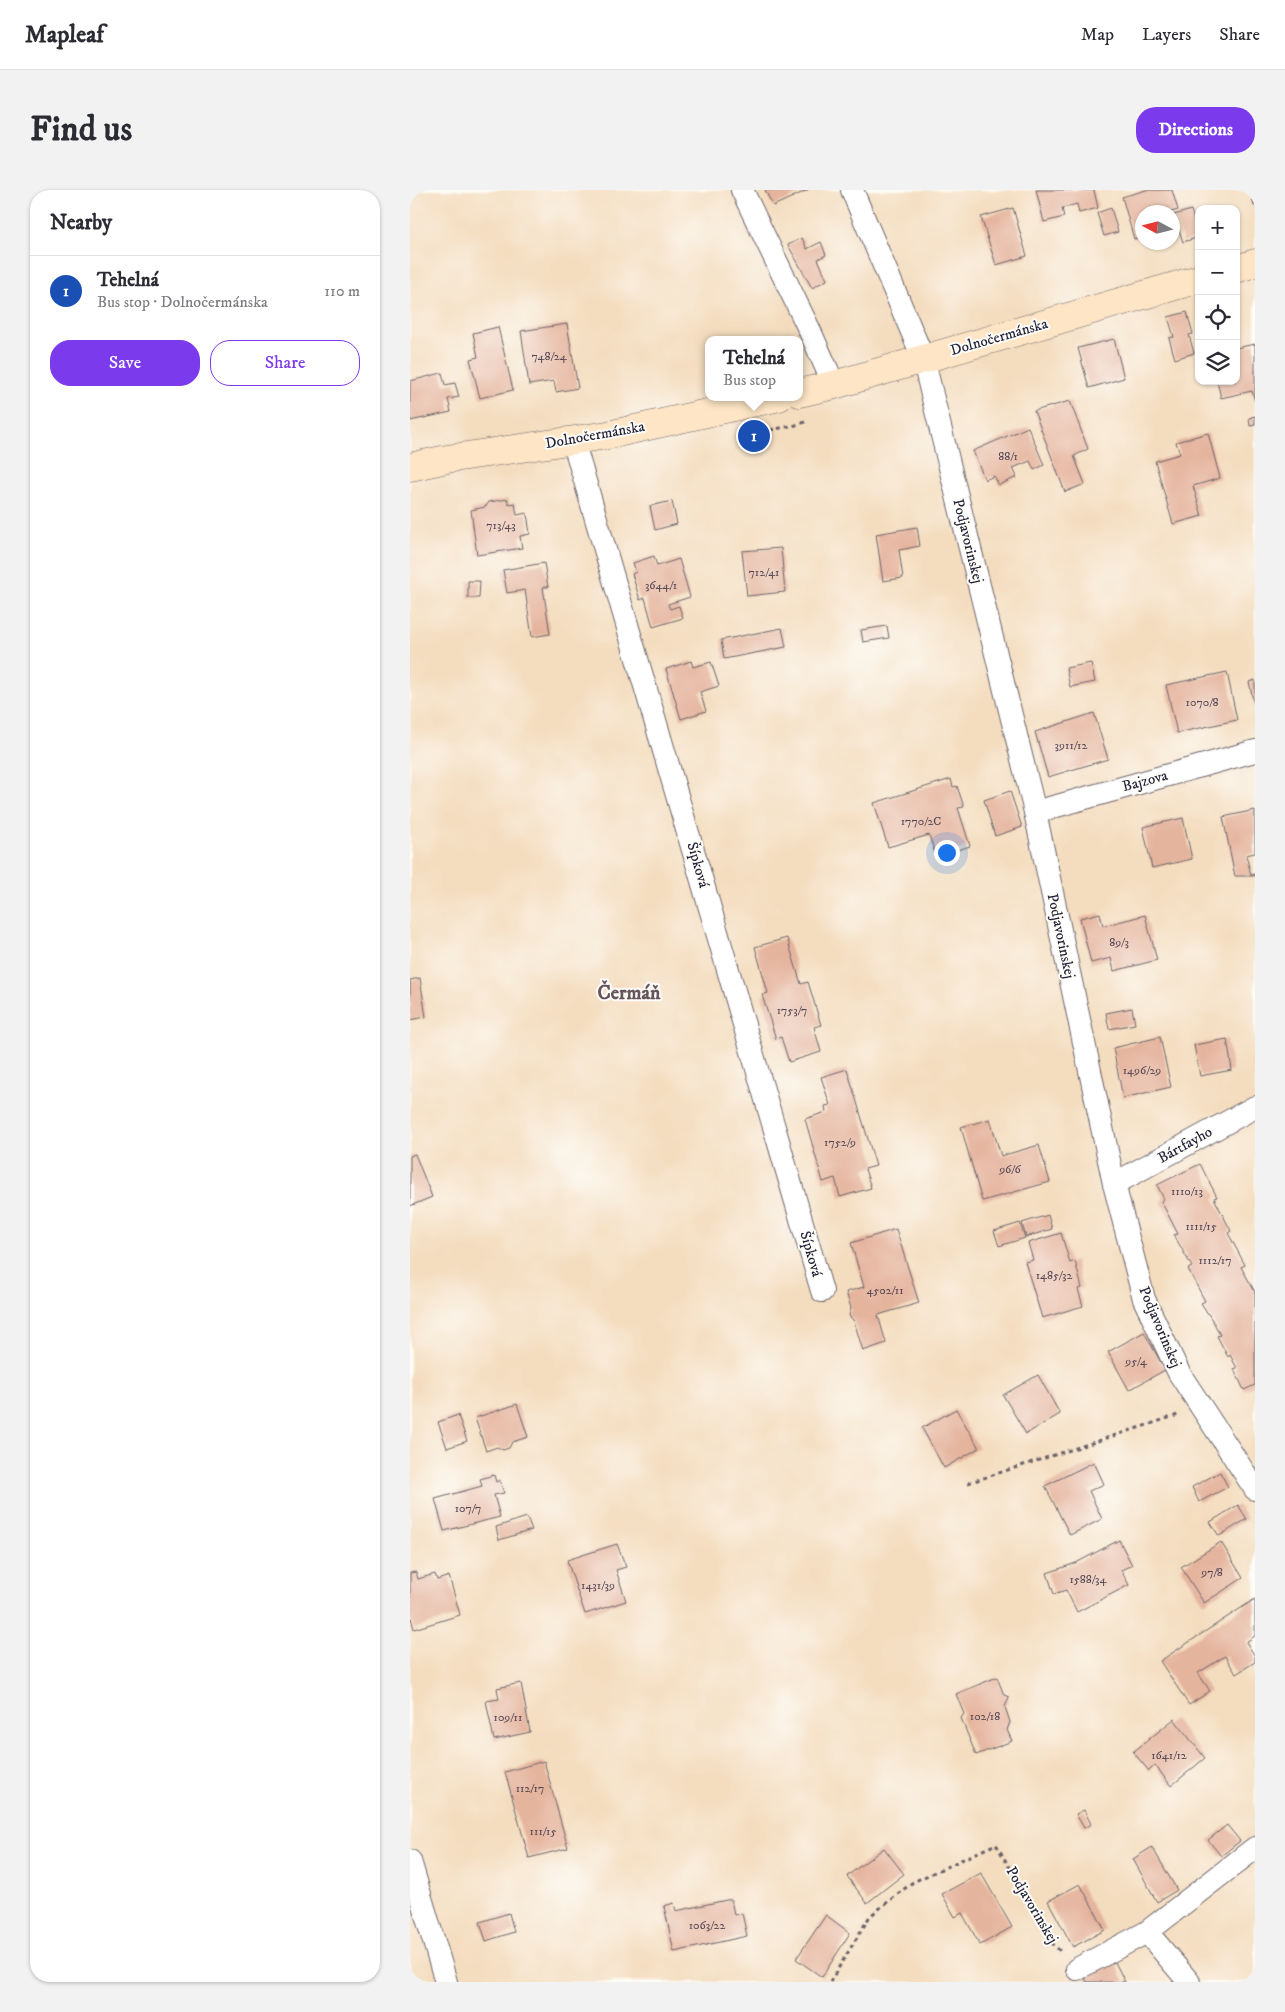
<!DOCTYPE html>
<html lang="en">
<head>
<meta charset="utf-8">
<style>
	:root { --surface:#fff; --page:#f2f2f3; --text:#2b2b33; --muted:#7c7c81; --line:#e1e1e2; --accent:#7c3aed }
	body { margin:0; font-family:"IM FELL DW Pica",serif; background:var(--page); color:var(--text) }
	.controls { position:absolute; right:15px; top:15px; display:grid; overflow:hidden; border-radius:10px; box-shadow:0 1px 4px #0004 }
	.controls button { width:45px; height:45px; display:grid; place-items:center; padding:0; border:0; border-bottom:1px solid var(--line); background:var(--surface); color:var(--text); font:25px sans-serif }
	.compass { position:absolute; left:725px; top:15px; width:45px; height:45px; border-radius:50%; background:var(--surface); box-shadow:0 1px 4px #0004; rotate:277deg }
	.you { position:absolute; left:536px; top:662px; width:18px; height:18px; margin:-12px; border:4px solid #fff; border-radius:50%; background:#1a73e8; box-shadow:0 0 0 8px #1a73e833 }
	.badge { display:grid; place-items:center; width:32px; height:32px; border-radius:50%; background:var(--accent); color:#fff; font-size:16px; font-weight:700 }
	.pin { position:absolute; translate:-50% -50%; border:2px solid #fff; box-shadow:0 1px 5px #0006 }
	.popup { position:absolute; left:295px; top:146px; width:98px; height:65px; box-sizing:border-box; display:grid; place-content:center; border-radius:10px; background:var(--surface); filter:drop-shadow(0 1px 4px #0005); font-size:16px; white-space:nowrap; color:var(--muted) }
	.popup b { font-size:19px; color:var(--text) }
	.popup::after { content:''; position:absolute; left:50%; top:100%; margin-left:-10px; border:10px solid transparent; border-top-color:var(--surface) }
	.list { margin:0; padding:0; list-style:none }
	h2 { display:flex; justify-content:space-between; align-items:center; height:65px; margin:0; padding:0 20px; font-size:21px }
	h2 small { font-size:16px; font-weight:400; color:var(--muted) }
	.list li { display:grid; grid-template-columns:32px 1fr auto; gap:15px; align-items:center; box-sizing:border-box; height:70px; padding:0 20px; border-top:1px solid var(--line) }
	.list b { display:block; font-size:19px; white-space:nowrap }
	.list p { margin:0; font-size:16px; white-space:nowrap; color:var(--muted) }
	.list em { font-size:16px; font-style:normal; color:var(--muted) }
	.actions { display:flex; gap:10px; padding:15px 20px }
	.actions a { flex:1; padding:11px 0; border:1px solid var(--accent); border-radius:20px; text-align:center; font-size:18px; color:var(--accent) }
	.actions .main { background:var(--accent); color:#fff }
	.icon { flex:none; width:28px; height:28px; fill:none; stroke:currentColor; stroke-width:2; stroke-linecap:round; stroke-linejoin:round }
	.map { position:relative; flex:none; width:845px; height:1792px; overflow:hidden; border-radius:20px }
	header { display:flex; align-items:center; gap:30px; box-sizing:border-box; height:70px; padding:0 25px; background:var(--surface); border-bottom:1px solid var(--line) }
	header strong { font-size:24px }
	nav { display:flex; gap:28px; margin-inline-start:auto; font-size:18px }
	.intro { display:flex; align-items:center; justify-content:space-between; box-sizing:border-box; height:120px; padding:0 30px }
	h1 { margin:0; font-size:35px }
	.button { padding:12px 22px; border-radius:20px; background:var(--accent); color:#fff; font-size:18px; font-weight:700 }
	main { display:flex; gap:30px; padding:0 30px }
	aside { flex:1; background:var(--surface); border-radius:20px; box-shadow:0 1px 4px #0004 }
	.map>svg:first-child { display:block }
	.building { fill:#e5b49d }
	.lines { fill:none; stroke-linecap:round; stroke-linejoin:round }
	.street-casing { stroke:#6c6369; stroke-width:24 }
	.secondary-casing { stroke:#6c6369; stroke-width:29 }
	.path { stroke:#6c6369; stroke-width:3; stroke-dasharray:4 4; stroke-linecap:butt }
	.street { stroke:#fff; stroke-width:22 }
	.secondary { stroke:#fde5c5; stroke-width:28 }
	.labels { text-anchor:middle; dominant-baseline:central; stroke-width:4; stroke-linejoin:round; paint-order:stroke }
	.number-label { font-size:12px; fill:#534654 }
	.street-label { font-size:15px; fill:#22223b; stroke:#fdfcf7 }
	.district-label { font-size:20px; font-weight:bold; fill:#66555d; stroke:#fdfcf7 }
</style>
</head>
<body>
<header>
<strong>Mapleaf</strong>
<nav><a>Map</a><a>Layers</a><a>Share</a></nav>
</header>
<div class="intro"><h1>Find us</h1><a class="button">Directions</a></div>
<main>
<aside>
<h2>Nearby<small></small></h2>
<ul class="list">
<li><span class="badge" style="background:#1a4fb4">1</span><div><b>Tehelná</b><p>Bus stop · Dolnočermánska</p></div><em>110 m</em></li>
</ul>
<div class="actions"><a class="main">Save</a><a>Share</a></div>
</aside>
<div class="map">
<svg width="845" height="1792" viewBox="0 0 845 1792">
	<rect width="100%" height="100%" fill="#fdfcf7"/>
	<filter id="ink" filterUnits="userSpaceOnUse"><feTurbulence type="fractalNoise" baseFrequency=".02" numOctaves="2"/><feDisplacementMap in="SourceGraphic" scale="10" xChannelSelector="R" yChannelSelector="G"/><feConvolveMatrix kernelMatrix="1 2 1 2 8 2 1 2 1" color-interpolation-filters="sRGB"/></filter>
	<filter id="wash" filterUnits="userSpaceOnUse"><feTurbulence type="fractalNoise" baseFrequency=".0096" numOctaves="4" result="noise"/><feDisplacementMap in="SourceGraphic" scale="20" xChannelSelector="R" yChannelSelector="G"/><feGaussianBlur stdDeviation="1.12" result="paint"/><feColorMatrix in="noise" values="0 0 0 0 0 0 0 0 0 0 0 0 0 0 0 0 0 1.4 0 .05"/><feComposite in="paint" operator="in"/></filter>
	<g filter="url(#wash)">
		<rect width="100%" height="100%" fill="#f4ddbf"/>
		<g id="blocks">
			<g class="building">
				<path d="M 355,0 L 398,0 L 363,16 Z"/>
				<path d="M 626,0 L 684,0 L 688,18 L 669,23 L 667,14 L 652,18 L 654,27 L 634,32 Z"/>
				<path d="M 736,0 L 762,0 L 768,20 L 761,22 L 732,22 L 732,47 L 724,49 L 712,7 Z"/>
				<path d="M 840,0 L 845,0 L 845,16 L 844,16 Z"/>
				<path d="M 603,18 L 617,66 L 586,75 L 571,27 Z"/>
				<path d="M 701,18 L 708,42 L 694,46 L 687,23 Z"/>
				<path d="M 781,20 L 789,47 L 773,52 L 764,25 Z"/>
				<path d="M 392,48 L 397,59 L 411,52 L 416,65 L 408,69 L 417,90 L 402,98 L 378,55 Z"/>
				<path d="M 777,122 L 783,144 L 779,145 L 784,163 L 765,169 L 759,148 L 764,147 L 758,127 Z"/>
				<path d="M 157,134 L 168,198 L 146,202 L 144,191 L 119,195 L 111,141 Z"/>
				<path d="M 88,137 L 103,200 L 70,208 L 60,169 L 68,167 L 63,143 Z"/>
				<path d="M 704,149 L 714,188 L 679,198 L 668,158 Z"/>
				<path d="M 845,154 L 845,211 L 842,201 L 811,208 L 807,191 L 826,191 L 826,158 Z"/>
				<path d="M 32,183 L 35,195 L 45,193 L 49,207 L 38,209 L 41,222 L 0,231 L 0,191 Z"/>
				<path d="M 660,211 L 678,259 L 664,266 L 675,294 L 655,302 L 624,221 Z"/>
				<path d="M 845,226 L 845,235 L 840,236 L 839,228 Z"/>
				<path d="M 618,237 L 634,275 L 624,280 L 620,271 L 603,278 L 607,287 L 589,295 L 584,286 L 575,290 L 563,261 Z"/>
				<path d="M 798,243 L 810,288 L 783,296 L 792,326 L 763,334 L 745,271 L 770,264 L 766,252 Z"/>
				<path d="M 98,309 L 98,314 L 105,313 L 107,325 L 117,323 L 120,344 L 110,346 L 112,358 L 67,365 L 61,320 L 75,317 L 79,312 Z"/>
				<path d="M 262,311 L 267,334 L 245,340 L 240,316 Z"/>
				<path d="M 507,337 L 510,356 L 489,360 L 493,388 L 473,391 L 466,344 Z"/>
				<path d="M 371,358 L 375,402 L 337,406 L 332,361 Z"/>
				<path d="M 244,366 L 247,376 L 269,369 L 280,407 L 258,414 L 260,419 L 269,416 L 273,428 L 243,437 L 235,408 L 230,410 L 222,384 L 226,382 L 223,373 Z"/>
				<path d="M 134,373 L 138,397 L 133,397 L 140,444 L 122,447 L 115,400 L 97,403 L 93,380 Z"/>
				<path d="M 58,391 L 70,391 L 69,408 L 58,408 Z"/>
				<path d="M 477,436 L 479,448 L 453,452 L 451,440 Z"/>
				<path d="M 372,438 L 376,457 L 314,469 L 311,450 Z"/>
				<path d="M 281,471 L 283,477 L 301,472 L 309,496 L 290,502 L 296,521 L 271,529 L 256,479 Z"/>
				<path d="M 681,473 L 685,492 L 660,497 L 656,478 Z"/>
				<path d="M 817,482 L 827,530 L 767,543 L 756,495 Z"/>
				<path d="M 845,490 L 845,514 L 844,514 L 839,492 Z"/>
				<path d="M 684,523 L 698,569 L 638,587 L 625,542 Z"/>
				<path d="M 541,589 L 543,597 L 547,596 L 554,617 L 548,618 L 560,656 L 526,667 L 519,645 L 478,657 L 464,613 Z"/>
				<path d="M 600,601 L 612,637 L 585,646 L 574,610 Z"/>
				<path d="M 845,620 L 845,663 L 836,665 L 841,685 L 845,684 L 845,686 L 825,686 L 813,627 Z"/>
				<path d="M 773,628 L 782,669 L 742,678 L 733,637 Z"/>
				<path d="M 690,723 L 693,736 L 735,725 L 747,770 L 704,781 L 701,768 L 681,773 L 670,728 Z"/>
				<path d="M 377,748 L 391,794 L 398,792 L 411,835 L 404,837 L 411,862 L 379,872 L 371,847 L 366,849 L 352,805 L 358,803 L 345,757 Z"/>
				<path d="M 10,788 L 16,827 L 0,830 L 0,790 Z"/>
				<path d="M 722,818 L 725,834 L 699,839 L 696,823 Z"/>
				<path d="M 750,847 L 761,897 L 713,908 L 703,858 Z"/>
				<path d="M 817,849 L 822,880 L 790,886 L 784,855 Z"/>
				<path d="M 437,879 L 466,976 L 455,979 L 461,998 L 430,1007 L 425,988 L 413,992 L 395,929 L 416,922 L 415,916 L 420,915 L 411,887 Z"/>
				<path d="M 580,929 L 591,966 L 629,955 L 640,992 L 572,1011 L 551,937 Z"/>
				<path d="M 5,964 L 22,1007 L 0,1016 L 0,966 Z"/>
				<path d="M 790,974 L 807,1007 L 804,1008 L 821,1041 L 818,1043 L 835,1075 L 831,1077 L 845,1102 L 845,1195 L 834,1200 L 824,1179 L 827,1178 L 820,1165 L 818,1167 L 807,1146 L 810,1145 L 804,1133 L 791,1113 L 795,1111 L 778,1079 L 782,1077 L 764,1045 L 768,1044 L 751,1011 L 754,1009 L 747,995 Z"/>
				<path d="M 638,1025 L 642,1039 L 616,1047 L 612,1033 Z"/>
				<path d="M 610,1033 L 615,1048 L 589,1056 L 584,1041 Z"/>
				<path d="M 486,1039 L 509,1113 L 468,1125 L 476,1153 L 453,1161 L 444,1131 L 439,1126 L 441,1118 L 436,1102 L 454,1097 L 441,1053 Z"/>
				<path d="M 651,1043 L 660,1073 L 665,1071 L 672,1098 L 668,1099 L 673,1116 L 632,1128 L 615,1072 L 623,1070 L 618,1053 Z"/>
				<path d="M 734,1142 L 755,1180 L 719,1200 L 698,1162 Z"/>
				<path d="M 628,1185 L 650,1224 L 616,1244 L 593,1205 Z"/>
				<path d="M 107,1214 L 118,1247 L 102,1252 L 99,1258 L 93,1260 L 87,1257 L 76,1261 L 65,1228 Z"/>
				<path d="M 546,1219 L 569,1258 L 534,1278 L 512,1238 Z"/>
				<path d="M 48,1225 L 57,1251 L 37,1258 L 28,1232 Z"/>
				<path d="M 684,1272 L 694,1294 L 679,1301 L 692,1329 L 660,1345 L 635,1296 Z"/>
				<path d="M 810,1282 L 818,1297 L 789,1312 L 782,1297 Z"/>
				<path d="M 84,1285 L 86,1292 L 90,1290 L 94,1303 L 84,1305 L 90,1327 L 34,1341 L 25,1309 L 72,1296 L 70,1289 Z"/>
				<path d="M 828,1315 L 837,1329 L 809,1346 L 800,1332 Z"/>
				<path d="M 117,1327 L 122,1340 L 89,1350 L 86,1337 Z"/>
				<path d="M 709,1350 L 722,1375 L 711,1380 L 719,1395 L 667,1422 L 656,1400 L 644,1404 L 637,1383 L 666,1373 Z"/>
				<path d="M 811,1352 L 833,1388 L 794,1413 L 771,1377 Z"/>
				<path d="M 207,1354 L 216,1377 L 206,1380 L 216,1411 L 175,1424 L 157,1370 Z"/>
				<path d="M 6,1382 L 8,1389 L 25,1384 L 27,1390 L 39,1386 L 50,1425 L 4,1439 L 0,1424 L 0,1383 Z"/>
				<path d="M 845,1409 L 845,1446 L 836,1452 L 845,1466 L 845,1472 L 826,1484 L 815,1466 L 788,1483 L 800,1501 L 779,1515 L 750,1471 Z"/>
				<path d="M 587,1487 L 594,1505 L 599,1507 L 595,1517 L 600,1532 L 597,1540 L 602,1551 L 566,1565 L 551,1528 L 554,1524 L 546,1504 Z"/>
				<path d="M 111,1493 L 120,1542 L 84,1550 L 76,1511 L 89,1509 L 87,1498 Z"/>
				<path d="M 764,1529 L 795,1568 L 761,1596 L 745,1575 L 739,1581 L 723,1562 Z"/>
				<path d="M 134,1571 L 158,1658 L 119,1668 L 95,1582 Z"/>
				<path d="M 674,1620 L 681,1634 L 674,1638 L 666,1624 Z"/>
				<path d="M 817,1635 L 830,1651 L 811,1666 L 798,1650 Z"/>
				<path d="M 742,1657 L 767,1700 L 747,1712 L 723,1669 Z"/>
				<path d="M 474,1658 L 494,1684 L 457,1713 L 437,1686 Z"/>
				<path d="M 571,1683 L 602,1737 L 570,1755 L 552,1723 L 545,1727 L 532,1704 Z"/>
				<path d="M 670,1694 L 695,1740 L 663,1757 L 638,1711 Z"/>
				<path d="M 321,1709 L 324,1725 L 332,1723 L 337,1746 L 264,1762 L 254,1716 L 264,1713 L 266,1721 Z"/>
				<path d="M 99,1723 L 104,1742 L 76,1751 L 70,1732 Z"/>
				<path d="M 416,1725 L 440,1743 L 412,1787 L 386,1769 Z"/>
				<path d="M 704,1770 L 715,1792 L 677,1792 L 673,1785 Z"/>
			</g>
		</g>
	</g>
	<g filter="url(#ink)">
		<use href="#blocks" fill-opacity="0" stroke="#6c6369" stroke-width="1"/>
		<g class="lines">
			<defs>
				<g id="street">
					<path d="M 332,0 L 399,139 L 424,195"/>
					<path d="M 442,0 L 513,168 L 625,622 L 704,994 L 734,1109 L 769,1183 L 845,1299"/>
					<path d="M 163,250 L 412,1101"/>
					<path d="M 625,622 L 845,561"/>
					<path d="M 704,994 L 845,917"/>
					<path d="M 0,1671 L 36,1792"/>
					<path d="M 737,1742 L 779,1792"/>
					<path d="M 667,1779 L 737,1742 L 845,1658"/>
				</g>
				<g id="secondary">
					<path d="M 826,79 L 845,73"/>
					<path d="M 389,203 L 424,195 L 789,89"/>
					<path d="M 0,277 L 37,269 L 198,245 L 369,207"/>
				</g>
			</defs>
			<use href="#street" class="street-casing"/>
			<use href="#secondary" class="secondary-casing"/>
			<g class="path">
				<path d="M 360,240 L 386,235 L 395,232"/>
				<path d="M 558,1293 L 768,1225"/>
				<path d="M 420,1792 L 460,1726 L 503,1692 L 586,1654 L 643,1754 L 651,1762"/>
			</g>
			<use href="#street" class="street"/>
			<use href="#secondary" class="secondary"/>
		</g>
	</g>
	<g class="labels">
		<g class="number-label">
			<text x="139" y="166">748/24</text>
			<text x="598" y="266">88/1</text>
			<text x="91" y="335">713/43</text>
			<text x="354" y="382">712/41</text>
			<text x="251" y="395">3644/1</text>
			<text x="792" y="512">1070/8</text>
			<text x="661" y="555">3911/12</text>
			<text x="511" y="631">1770/2C</text>
			<text x="709" y="752">89/3</text>
			<text x="382" y="820">1753/7</text>
			<text x="732" y="880">1496/29</text>
			<text x="430" y="952">1752/9</text>
			<text x="600" y="979">96/6</text>
			<text x="777" y="1001">1110/13</text>
			<text x="791" y="1036">1111/15</text>
			<text x="805" y="1070">1112/17</text>
			<text x="644" y="1085">1485/32</text>
			<text x="475" y="1100">4502/11</text>
			<text x="726" y="1171">95/4</text>
			<text x="58" y="1318">107/7</text>
			<text x="802" y="1382">97/8</text>
			<text x="678" y="1389">1588/34</text>
			<text x="188" y="1395">1431/39</text>
			<text x="575" y="1526">102/18</text>
			<text x="98" y="1527">109/11</text>
			<text x="759" y="1565">1641/12</text>
			<text x="120" y="1598">112/17</text>
			<text x="133" y="1641">111/15</text>
			<text x="297" y="1735">1063/22</text>
		</g>
		<g class="street-label">
			<text transform="translate(589 147) rotate(-16)">Dolnočermánska</text>
			<text transform="translate(185 245) rotate(-10)">Dolnočermánska</text>
			<text transform="translate(558 351) rotate(76)">Podjavorinskej</text>
			<text transform="translate(735 591) rotate(-15)">Bajzova</text>
			<text transform="translate(288 675) rotate(74)">Šípková</text>
			<text transform="translate(651 746) rotate(78)">Podjavorinskej</text>
			<text transform="translate(775 955) rotate(-29)">Bártfayho</text>
			<text transform="translate(401 1064) rotate(74)">Šípková</text>
			<text transform="translate(750 1137) rotate(67)">Podjavorinskej</text>
			<text transform="translate(622 1715) rotate(59)">Podjavorinskej</text>
		</g>
		<g class="district-label">
			<text x="219" y="803">Čermáň</text>
		</g>
	</g>
</svg>
<div class="controls">
<button>+</button>
<button>−</button>
<button><svg class="icon" aria-label="locate" viewBox="0 0 24 24"><circle cx="12" cy="12" r="6"/><path d="M12 2v4M12 18v4M2 12h4M18 12h4"/></svg></button>
<button><svg class="icon" aria-label="layers" viewBox="0 0 24 24"><path d="M12 4l9 5-9 5-9-5zM3 14l9 5 9-5"/></svg></button>
</div>
<svg class="compass" viewBox="-18 -18 36 36"><path d="M0-13l5 13h-10z" fill="#e53935"/><path d="M0 13l5-13h-10z" fill="#7c7c81"/></svg>
<div class="you"></div>
<div class="pin badge" style="left:344px;top:246px;background:#1a4fb4">1</div>
<div class="popup"><b>Tehelná</b>Bus stop</div>
</div>
</main>
</body>
</html>
